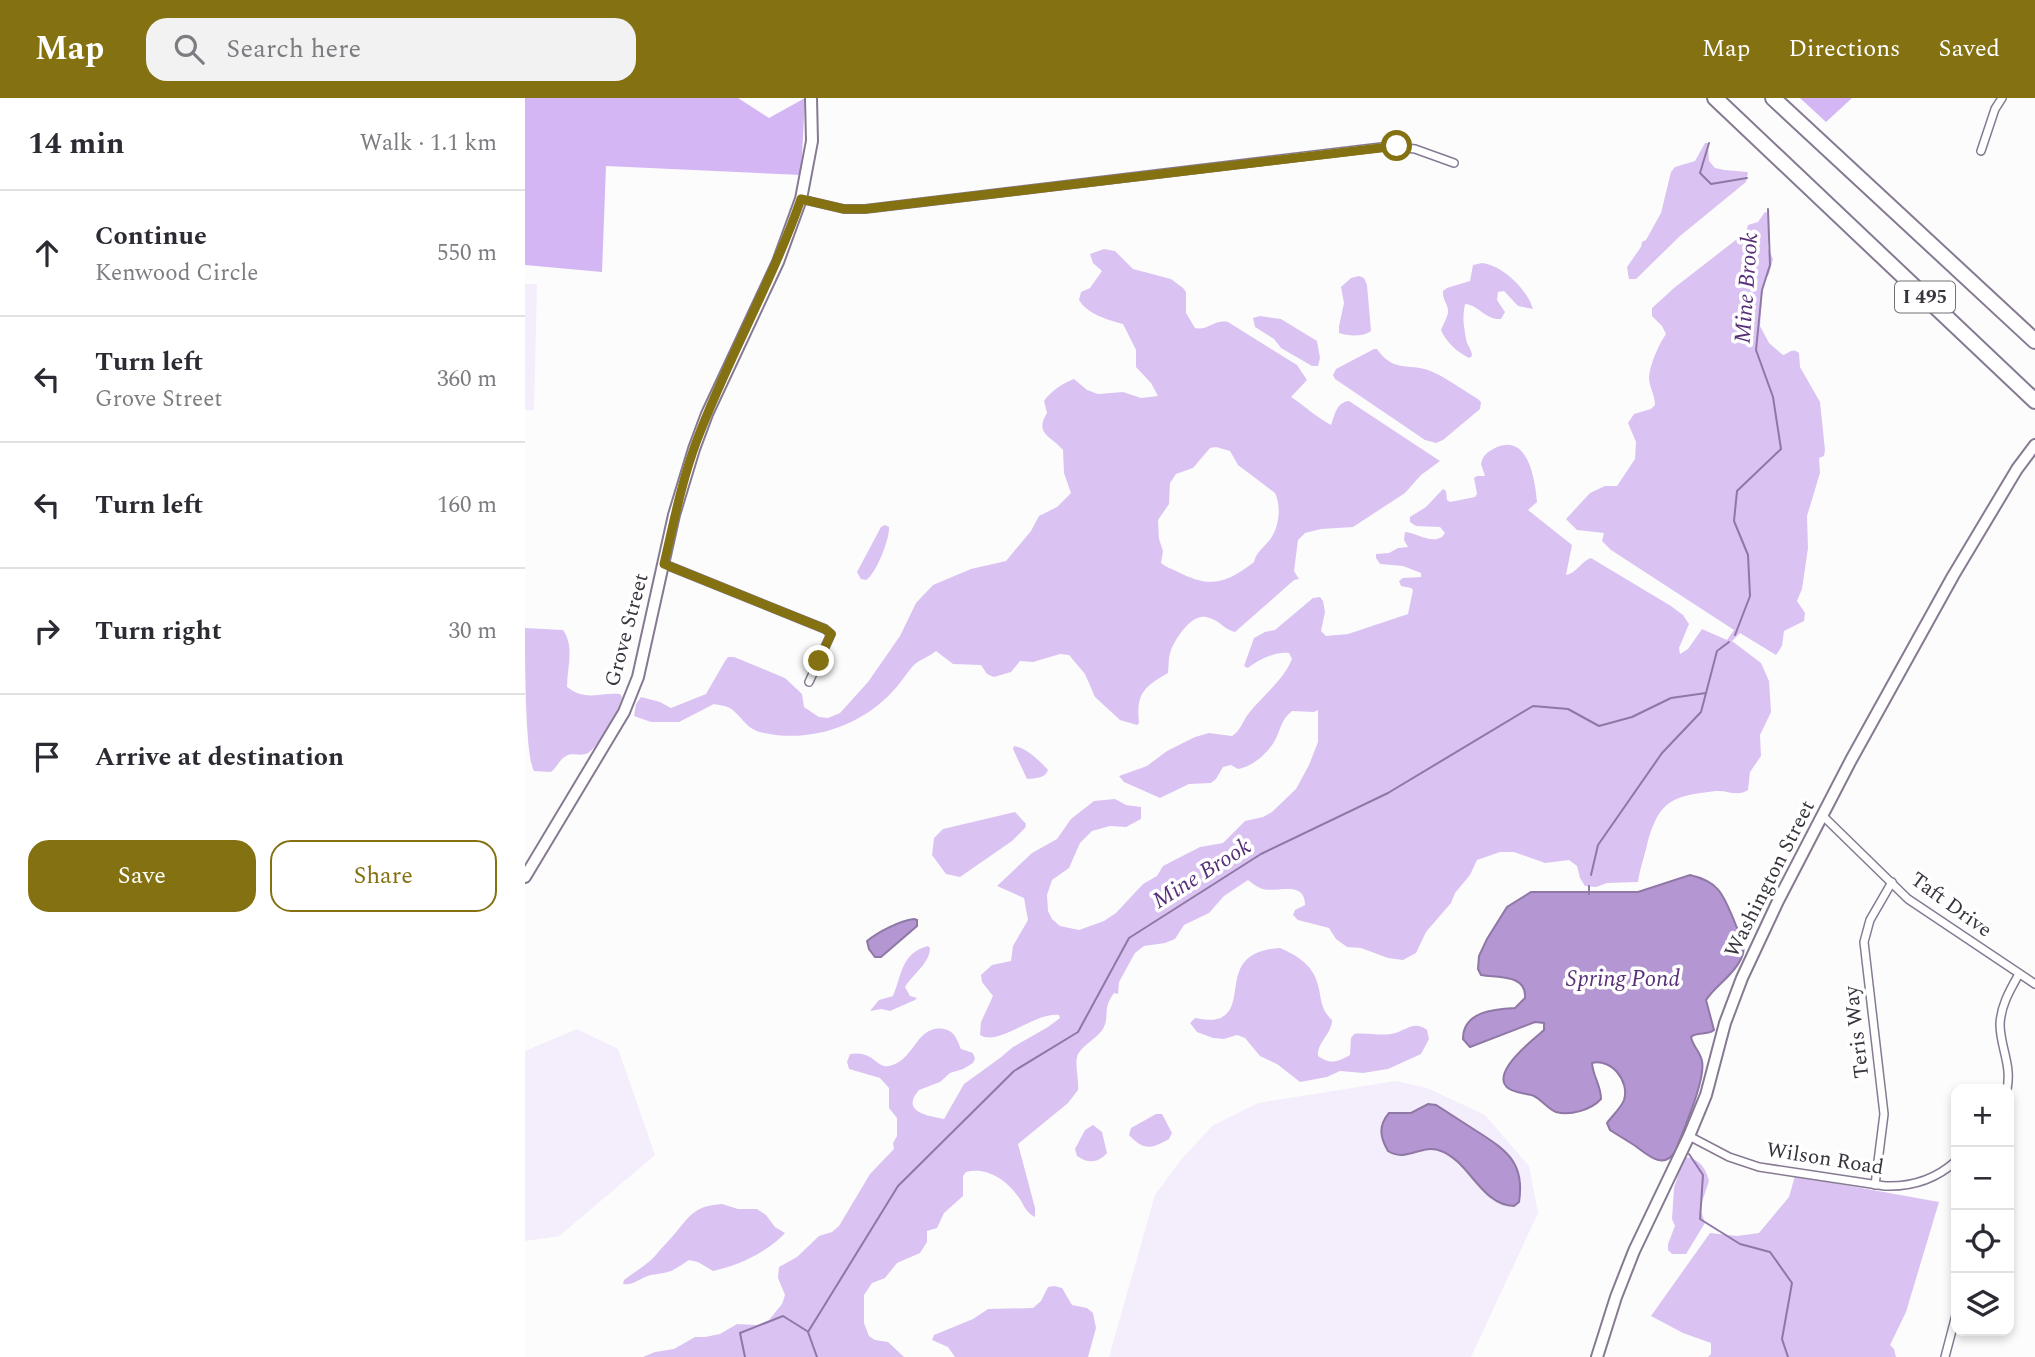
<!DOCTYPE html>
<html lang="en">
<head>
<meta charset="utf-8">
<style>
	:root { --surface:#fff; --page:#f2f2f3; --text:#2b2b33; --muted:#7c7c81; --line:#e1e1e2; --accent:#847112 }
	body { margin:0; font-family:Spectral,serif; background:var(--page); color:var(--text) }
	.controls { position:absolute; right:21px; bottom:21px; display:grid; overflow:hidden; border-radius:14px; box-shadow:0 4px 10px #0003 }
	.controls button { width:63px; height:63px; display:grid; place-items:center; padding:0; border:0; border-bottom:2px solid var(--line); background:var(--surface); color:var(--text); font:35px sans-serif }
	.stop { position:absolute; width:21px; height:21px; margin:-16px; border:5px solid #847112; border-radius:50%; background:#fff }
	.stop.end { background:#847112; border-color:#fff; box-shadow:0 2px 7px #0008 }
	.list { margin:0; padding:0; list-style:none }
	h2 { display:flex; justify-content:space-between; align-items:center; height:91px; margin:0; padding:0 28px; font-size:30px }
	h2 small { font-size:23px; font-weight:400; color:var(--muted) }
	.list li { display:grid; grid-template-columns:46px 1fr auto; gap:21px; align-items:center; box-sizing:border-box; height:126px; padding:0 28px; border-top:2px solid var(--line) }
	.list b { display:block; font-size:26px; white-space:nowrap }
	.list p { margin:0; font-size:23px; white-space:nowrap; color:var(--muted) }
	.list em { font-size:23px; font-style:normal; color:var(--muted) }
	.actions { display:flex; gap:14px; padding:21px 28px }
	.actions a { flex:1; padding:16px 0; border:2px solid var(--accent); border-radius:21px; text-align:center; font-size:24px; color:var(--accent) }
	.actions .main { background:var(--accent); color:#fff }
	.icon { flex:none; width:38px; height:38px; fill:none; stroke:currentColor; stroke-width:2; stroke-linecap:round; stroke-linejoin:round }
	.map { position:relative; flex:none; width:1510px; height:1259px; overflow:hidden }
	header { display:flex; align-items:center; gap:42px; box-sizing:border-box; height:98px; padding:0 35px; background:var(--accent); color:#fff }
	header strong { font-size:33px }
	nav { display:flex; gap:38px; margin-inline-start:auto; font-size:24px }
	.search { width:490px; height:63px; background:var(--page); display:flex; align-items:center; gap:18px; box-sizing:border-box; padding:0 24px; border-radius:21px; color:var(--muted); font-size:26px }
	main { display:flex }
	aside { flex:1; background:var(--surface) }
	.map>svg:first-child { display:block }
	.built { fill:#f4edfb }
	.green { fill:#dac3f2; fill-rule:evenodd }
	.forest { fill:#d5b6f4 }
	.water { fill:#b496d2; stroke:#8f78a5; stroke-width:2 }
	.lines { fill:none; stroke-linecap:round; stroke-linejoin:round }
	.stream { stroke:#8f78a5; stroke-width:2 }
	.minor-casing { stroke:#867a92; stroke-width:10 }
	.secondary-casing { stroke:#867a92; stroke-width:14 }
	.motorway-casing { stroke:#867a92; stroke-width:18 }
	.minor { stroke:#fff; stroke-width:7 }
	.secondary { stroke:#fff; stroke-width:10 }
	.motorway { stroke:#fff; stroke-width:14 }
	.route { stroke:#847112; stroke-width:9 }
	.labels { text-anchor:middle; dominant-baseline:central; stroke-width:7; stroke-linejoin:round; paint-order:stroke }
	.shield { fill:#fff; stroke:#747077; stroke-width:2 }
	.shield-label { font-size:19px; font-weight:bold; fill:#38333d }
	.street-label { font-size:21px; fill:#38333d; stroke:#fff }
	.water-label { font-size:23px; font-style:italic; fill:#583078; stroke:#fff }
</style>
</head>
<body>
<header>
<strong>Map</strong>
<div class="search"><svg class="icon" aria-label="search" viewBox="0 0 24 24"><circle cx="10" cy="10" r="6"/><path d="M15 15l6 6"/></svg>Search here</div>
<nav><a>Map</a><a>Directions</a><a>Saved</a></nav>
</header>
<main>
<aside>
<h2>14 min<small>Walk · 1.1 km</small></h2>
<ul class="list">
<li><svg class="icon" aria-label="ahead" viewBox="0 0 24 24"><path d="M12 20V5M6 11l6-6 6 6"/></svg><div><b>Continue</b><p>Kenwood Circle</p></div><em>550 m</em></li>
<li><svg class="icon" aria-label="left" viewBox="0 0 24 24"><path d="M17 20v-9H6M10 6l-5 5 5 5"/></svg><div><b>Turn left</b><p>Grove Street</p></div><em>360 m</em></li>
<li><svg class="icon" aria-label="left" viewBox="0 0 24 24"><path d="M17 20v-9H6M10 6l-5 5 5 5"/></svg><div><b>Turn left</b></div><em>160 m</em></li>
<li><svg class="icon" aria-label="right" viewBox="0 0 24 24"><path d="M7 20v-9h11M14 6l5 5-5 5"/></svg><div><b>Turn right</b></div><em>30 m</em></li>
<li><svg class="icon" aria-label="arrive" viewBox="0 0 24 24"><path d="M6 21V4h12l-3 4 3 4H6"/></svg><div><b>Arrive at destination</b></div></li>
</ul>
<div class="actions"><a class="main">Save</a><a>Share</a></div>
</aside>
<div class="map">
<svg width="1510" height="1259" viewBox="0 0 1510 1259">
	<rect width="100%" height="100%" fill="#fcfcfc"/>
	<g class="built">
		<path d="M 0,186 L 12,186 L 9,312 L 0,312 Z"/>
		<path d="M 52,931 L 93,951 L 130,1057 L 34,1138 L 0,1143 L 0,953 Z"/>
		<path d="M 871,983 L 902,990 L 960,1017 L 1004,1068 L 1013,1115 L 946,1259 L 584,1259 L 630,1097 L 655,1063 L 687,1028 L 733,1005 Z"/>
	</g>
	<g class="green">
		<path d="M 1180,45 L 1183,45 L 1184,63 L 1190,70 L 1200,72 L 1223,74 L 1221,84 L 1155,138 L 1111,181 L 1104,181 L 1102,169 L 1116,149 L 1117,144 L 1121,142 L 1136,115 L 1146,74 L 1150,69 L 1170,63 Z"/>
		<path d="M 1240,114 L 1244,115 L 1243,150 L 1248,161 L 1244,176 L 1238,185 L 1235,228 L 1244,245 L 1258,257 C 1265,255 1267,249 1274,255 L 1275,269 L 1295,304 L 1300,352 L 1299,358 L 1294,360 L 1295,375 L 1282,418 L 1283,450 L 1277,491 L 1272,503 L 1280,515 L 1279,523 L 1259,533 L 1257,548 L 1251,557 L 1215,535 L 1207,543 L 1236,565 L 1244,583 L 1246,614 L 1235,637 L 1236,658 L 1225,674 L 1223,692 C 1212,699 1203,692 1191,693 C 1147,698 1134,702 1122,747 C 1119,760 1115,770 1113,784 L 1082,785 L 1071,789 L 1060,788 L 1055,780 L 1052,768 L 1044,762 L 1020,765 L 989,754 L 975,754 L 952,762 L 945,777 L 930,795 L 926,805 L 901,834 L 891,855 L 878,862 L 863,860 L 836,850 L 822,849 L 811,841 L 804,830 L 773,822 L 768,817 L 770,812 L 780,807 C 780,782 752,795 738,791 C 733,790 727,785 723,782 L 699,798 L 684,815 L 659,827 L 650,841 L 640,845 L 619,848 L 610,855 L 594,884 L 593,896 L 589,895 C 577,911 585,918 578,931 C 572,941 555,948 552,959 C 550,968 554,982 553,992 L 543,1005 L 493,1046 L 510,1110 L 510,1119 C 498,1112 500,1107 492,1097 C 480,1081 461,1069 441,1074 L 438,1078 L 438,1098 L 419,1115 L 412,1130 L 402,1133 L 402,1144 L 395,1155 L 372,1165 L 360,1180 L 347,1185 L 339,1197 L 339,1225 L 344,1238 L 350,1242 L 363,1244 L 379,1259 L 118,1259 L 130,1254 L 149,1251 L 170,1239 L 180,1239 L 195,1236 L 212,1226 L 232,1227 L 244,1222 L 257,1206 L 260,1197 L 253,1180 L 254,1169 L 272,1159 L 294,1138 L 307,1134 L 314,1128 L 345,1076 L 369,1051 L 368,1045 L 372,1038 L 372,1020 L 364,1010 L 364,990 L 355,980 L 324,971 L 322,964 L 325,956 C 349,952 352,971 364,968 C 390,963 391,926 419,931 C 430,933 432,942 436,951 L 448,955 L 450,961 L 448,965 L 438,971 L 425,975 L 415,984 L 394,992 C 375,1014 403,1018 419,1021 L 439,986 L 475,960 L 488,949 L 523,929 L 535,920 L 534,917 C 511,913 474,949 455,937 L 456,924 L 468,898 L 457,884 L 456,877 L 467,867 L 486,863 L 488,848 L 503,822 L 499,800 L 472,788 L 507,755 L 532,741 L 546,721 L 569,703 L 590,701 L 601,707 L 616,709 L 616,721 L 601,729 L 585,728 L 567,733 L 555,745 L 544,770 L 527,782 L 522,797 L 523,813 L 527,821 L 535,828 L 554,832 L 579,823 L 591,815 L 618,786 L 632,778 L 638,768 L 675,749 L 698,745 L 720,723 L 738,719 L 747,714 L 771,691 L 784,667 L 793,644 L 793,612 L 789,614 L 767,613 C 757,621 757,627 752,638 C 746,653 728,669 713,671 L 706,667 L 698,669 L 691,681 L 686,685 L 664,686 L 635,700 L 599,684 L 594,678 L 622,668 L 642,653 L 670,639 L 684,635 L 707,638 C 716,632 717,624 724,615 C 737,598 759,582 767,561 L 764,555 C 751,553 733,562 723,570 L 719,568 L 729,540 L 740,534 L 750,532 L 788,500 L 795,499 L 798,503 L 800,514 L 796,533 L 801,538 L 823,536 L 883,516 L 888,492 L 886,490 L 876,488 L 874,483 L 878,480 L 896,479 L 896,475 L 878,468 L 855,466 L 851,460 L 851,456 L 864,455 L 873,450 L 883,449 L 879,442 L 880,434 C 893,435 905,446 917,439 L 920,435 L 915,429 L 891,428 L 885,424 L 885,419 L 901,409 L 918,391 L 921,393 L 922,402 L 925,404 L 950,399 L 952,396 L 949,380 L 952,378 L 960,378 L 956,366 C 958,357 962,354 970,350 C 1003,334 1010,381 1012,404 L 1003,412 L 1047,447 L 1041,477 C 1052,475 1056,463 1066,460 L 1146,508 L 1158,517 L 1164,526 L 1154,550 L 1155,556 L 1163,551 L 1177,531 L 1202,542 L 1209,532 L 1086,452 L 1077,443 L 1079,435 L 1052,432 L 1041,421 L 1065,395 L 1080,388 L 1092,388 L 1110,361 L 1111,344 L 1103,325 L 1109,316 L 1126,311 L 1130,307 C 1130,297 1124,289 1124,279 C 1125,266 1134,246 1141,236 L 1137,228 L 1127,218 L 1127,210 L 1149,190 L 1221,134 L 1223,127 L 1233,124 Z"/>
		<path d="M 579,151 L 590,153 L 608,171 L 646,181 L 658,190 L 661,194 L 661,215 L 670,230 C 683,233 689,221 703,224 L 772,267 L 782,282 L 766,299 C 780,308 791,319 806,327 C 810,316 812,304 824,303 L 915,363 L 896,377 L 880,395 L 828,429 L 796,431 L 780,435 L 773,442 L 769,473 L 774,481 L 769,482 L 710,534 C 699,532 694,521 681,519 C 666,516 651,540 646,552 C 643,560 644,568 643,575 C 619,589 611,595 614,625 L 612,627 L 595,622 L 570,599 L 560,576 L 544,557 L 535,556 L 508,564 L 495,563 L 486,574 L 469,579 L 462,576 L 456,567 L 428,566 L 411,553 C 404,559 395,561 388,568 C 381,576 375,586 368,593 C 336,628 286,645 239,635 C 221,632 218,619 205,610 C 201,608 194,607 189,606 L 154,624 L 126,624 L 109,618 L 111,606 L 116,599 L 135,604 L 146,610 L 181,596 L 200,563 L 203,559 L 209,559 L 260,580 L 277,596 L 279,609 L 294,619 L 303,620 L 315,615 L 343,584 L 375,538 L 391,505 L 408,487 L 446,471 L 481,463 L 506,433 L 514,418 L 532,409 L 546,395 L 539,375 L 538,352 C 526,338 509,336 522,315 L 519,303 C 526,293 538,285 549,281 L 562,292 L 573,296 L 598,294 L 616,300 L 633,298 L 626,285 L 611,269 L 611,252 L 598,226 C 583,222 562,216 554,202 L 556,194 L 565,190 L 577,173 L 568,165 L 565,156 ZM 691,349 L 705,353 L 713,367 L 750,395 C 757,410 754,433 742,445 C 736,452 731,455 729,464 C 699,487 684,490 651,473 C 645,470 641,469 636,465 L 638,453 L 634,441 L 633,422 L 644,406 L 645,385 L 651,376 L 668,370 L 685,350 Z"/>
		<path d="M 957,165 C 977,167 1002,191 1008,211 L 993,208 L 979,193 L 973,194 L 972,202 L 980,214 L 976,221 C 960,222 954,207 940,206 C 937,222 939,227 941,241 C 942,248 947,251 947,258 L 944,260 C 932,254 921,244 916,232 C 918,227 922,220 923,215 C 924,207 917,202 918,193 L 922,190 L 945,183 L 948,167 Z"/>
		<path d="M 834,178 L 839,180 L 842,187 L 846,233 C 839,239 823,238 814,235 L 814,228 L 819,205 L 816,189 L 826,180 Z"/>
		<path d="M 735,218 L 756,221 L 792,243 L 795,260 L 793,268 L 787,268 L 756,250 L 749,241 L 730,229 L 728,220 Z"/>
		<path d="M 849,251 L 852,251 C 870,277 886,263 910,275 C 925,282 939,293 953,301 L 956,304 L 955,311 L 918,342 L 911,345 L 900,342 L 810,281 L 808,277 L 811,271 Z"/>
		<path d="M 360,427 L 364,429 C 365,440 351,476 341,482 L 336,481 L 332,474 L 356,429 Z"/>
		<path d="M 0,530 L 38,532 C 50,549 42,569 42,589 C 62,604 74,594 95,596 L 97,599 C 93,615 77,645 63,655 C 56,659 48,654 41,658 C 35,661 32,669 26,674 L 9,673 C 0,658 0,556 0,530 Z"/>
		<path d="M 489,648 C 502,650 514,662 523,672 C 520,681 510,680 502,681 L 488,651 Z"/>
		<path d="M 490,714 L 501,726 L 500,730 L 487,743 L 435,779 L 421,776 L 407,757 L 409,740 L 418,731 Z"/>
		<path d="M 403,848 L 405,850 C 405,865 388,876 380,889 L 385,898 L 392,900 L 390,902 L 365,913 L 356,911 L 345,913 L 354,902 L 368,898 C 377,877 376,855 403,848 Z"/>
		<path d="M 755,850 C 773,858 788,867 793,887 C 797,902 795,911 807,922 C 807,936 792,944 793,958 C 806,967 812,964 825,957 L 826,940 L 829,936 C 842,934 858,939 870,935 C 881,932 890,922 902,932 L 904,941 L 896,956 L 863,971 L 838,975 L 815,973 L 802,979 L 775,984 L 752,966 L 735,958 L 720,940 L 712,937 L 699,941 L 688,940 L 672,934 L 665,925 L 670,920 C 677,921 686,923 692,921 C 727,912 688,854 755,850 Z"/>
		<path d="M 631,1016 L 637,1016 L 647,1035 L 644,1041 C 626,1051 619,1053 604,1037 L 606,1030 Z"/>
		<path d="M 568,1027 L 577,1034 L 582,1055 C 573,1065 563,1066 552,1058 L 550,1051 L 560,1032 Z"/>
		<path d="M 1159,1059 C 1174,1060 1181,1070 1184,1083 L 1175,1110 L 1180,1125 L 1161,1156 L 1147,1156 L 1143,1152 L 1143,1146 L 1150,1128 L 1147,1121 L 1149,1090 Z"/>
		<path d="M 1270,1078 L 1414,1104 L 1381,1214 L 1365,1247 L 1369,1251 L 1371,1259 L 1183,1259 L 1186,1256 L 1186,1245 L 1158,1235 L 1126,1218 L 1185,1135 L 1212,1138 L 1234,1135 L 1264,1099 Z"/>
		<path d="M 197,1106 L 213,1111 L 232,1111 L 241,1117 L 250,1129 L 260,1135 C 243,1154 212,1168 188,1173 L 173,1164 L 164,1162 C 146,1174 147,1174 126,1177 C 116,1179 109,1188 98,1186 L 99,1182 C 109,1174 122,1167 130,1158 C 137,1149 145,1142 152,1133 C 167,1115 171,1108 197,1106 Z"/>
		<path d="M 529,1188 L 537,1190 L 547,1207 L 562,1210 L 568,1215 L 571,1230 L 563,1259 L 430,1259 L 423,1249 L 407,1242 L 409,1237 L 448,1221 L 463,1211 L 508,1210 L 516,1203 L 523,1189 Z"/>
	</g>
	<g class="forest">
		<path d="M 0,0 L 213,0 L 244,20 L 280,0 L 276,77 L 81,68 L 77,174 L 0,167 Z"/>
		<path d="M 1275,0 L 1327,0 L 1301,24 Z"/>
	</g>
	<g class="water">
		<path d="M 1165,777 C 1196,784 1199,799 1210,825 C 1215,838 1223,847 1216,861 C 1208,878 1191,887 1181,902 L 1189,932 C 1182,938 1172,933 1166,939 C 1168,949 1175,953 1177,963 C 1181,982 1158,1032 1151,1052 C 1139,1074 1122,1056 1109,1047 C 1101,1042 1093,1037 1085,1032 L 1082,1025 C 1087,1018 1096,1010 1099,1002 C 1105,983 1086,960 1067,965 C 1068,979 1076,987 1076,1001 C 1066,1012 1045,1018 1031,1014 C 1023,1011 1017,1002 1009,998 C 1001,995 989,995 983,990 C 964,975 1010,940 1019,932 L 1019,925 L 1010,924 L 945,949 L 938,941 C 938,913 970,911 990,910 L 1000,900 C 1002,876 973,880 956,877 L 953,871 L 954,858 L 962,841 L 982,809 L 1006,794 L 1113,794 Z"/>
		<path d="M 389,821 L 392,822 L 392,828 L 356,859 L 350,859 L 344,851 L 342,843 C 353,834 374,823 389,821 Z"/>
		<path d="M 903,1006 L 911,1007 C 925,1016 939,1025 953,1034 C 983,1053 1000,1066 994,1104 L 989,1108 C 956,1107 945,1064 916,1053 C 897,1045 881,1065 863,1053 C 855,1039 853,1028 864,1015 L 886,1015 Z"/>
	</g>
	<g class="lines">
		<g class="stream">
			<path d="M 1184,45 L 1175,75 L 1186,86 L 1222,80"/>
			<path d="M 1210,537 L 1225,498 L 1223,457 L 1209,423 L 1212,393 L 1256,351 L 1248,299 L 1231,252 L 1237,192 L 1245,167 L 1243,111"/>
			<path d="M 1066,777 L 1073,747 L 1137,655 L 1176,614 L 1181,595"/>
			<path d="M 1064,796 L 1064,788"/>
			<path d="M 1164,1056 L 1178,1077 L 1175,1121 L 1215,1146 L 1245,1154 L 1267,1185 L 1257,1241 L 1263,1259"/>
			<path d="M 283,1234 L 373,1088 L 489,973 L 553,934 L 604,840 L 736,756 L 863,695 L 1008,608 L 1043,611 L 1074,628 L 1107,619 L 1146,600 L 1181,595 L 1192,553 L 1204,544"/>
			<path d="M 283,1234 L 292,1259"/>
			<path d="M 220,1259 L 215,1235 L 258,1218 L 282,1233"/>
		</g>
		<defs>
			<g id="minor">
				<path d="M 1456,53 L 1470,11 L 1477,0"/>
				<path d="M 276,101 L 319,111 L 340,111 L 865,48 L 890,51 L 929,65"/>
				<path d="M 139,466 L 300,531 L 306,536 L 284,584"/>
				<path d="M 1298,718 L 1383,801 L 1510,886"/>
				<path d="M 1482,991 C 1487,966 1475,949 1475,926 C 1476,907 1485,892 1494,876"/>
				<path d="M 1164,1038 L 1204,1059 L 1234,1069 L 1360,1088 C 1387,1089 1411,1081 1431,1063"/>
				<path d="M 1350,1087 L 1359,1016 L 1339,844 L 1345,822 L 1367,784"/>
				<path d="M 1420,1259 L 1431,1217"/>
			</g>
			<g id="secondary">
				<path d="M 0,779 L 99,614 L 113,579 L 149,417 L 169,351 L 182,316 L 253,164 L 276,101 L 287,43 L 286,0"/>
				<path d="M 1072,1259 L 1091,1199 L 1109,1153 L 1164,1038 L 1181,997 L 1200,925 L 1217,880 L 1253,803 L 1326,662 L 1428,478 L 1492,371 L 1510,347"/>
			</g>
			<g id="motorway">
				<path d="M 1190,0 L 1510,303"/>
				<path d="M 1248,0 L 1510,243"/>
			</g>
		</defs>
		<use href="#minor" class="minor-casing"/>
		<use href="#secondary" class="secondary-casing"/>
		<use href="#motorway" class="motorway-casing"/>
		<use href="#minor" class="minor"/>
		<use href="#secondary" class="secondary"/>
		<use href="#motorway" class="motorway"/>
	</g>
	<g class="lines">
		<path class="route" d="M 294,563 L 306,536 L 300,531 L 139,466 C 149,423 157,382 172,342 C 203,260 247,184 276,101 L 319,111 L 340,111 L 872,48"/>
	</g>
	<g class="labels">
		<rect class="shield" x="1370" y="183.5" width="60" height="31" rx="5"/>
		<g class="shield-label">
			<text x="1400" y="199">I 495</text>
		</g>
		<g class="street-label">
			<text transform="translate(102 532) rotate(-75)">Grove Street</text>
			<text transform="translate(1245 781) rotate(-63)">Washington Street</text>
			<text transform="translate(1426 807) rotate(36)">Taft Drive</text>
			<text transform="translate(1332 934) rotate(-97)">Teris Way</text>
			<text transform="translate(1300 1061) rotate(9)">Wilson Road</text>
		</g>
		<g class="water-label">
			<text transform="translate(1222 190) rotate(-86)">Mine Brook</text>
			<text transform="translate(677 776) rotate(-32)">Mine Brook</text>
			<text x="1098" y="881">Spring Pond</text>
		</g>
	</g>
</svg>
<div class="controls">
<button>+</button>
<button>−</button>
<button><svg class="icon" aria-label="locate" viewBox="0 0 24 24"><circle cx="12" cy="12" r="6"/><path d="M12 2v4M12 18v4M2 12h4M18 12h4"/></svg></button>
<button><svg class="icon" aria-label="layers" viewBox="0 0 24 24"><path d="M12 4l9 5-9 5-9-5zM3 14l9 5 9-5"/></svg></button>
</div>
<div class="stop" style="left:872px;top:48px"></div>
<div class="stop end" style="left:294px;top:563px"></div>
</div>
</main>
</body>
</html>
